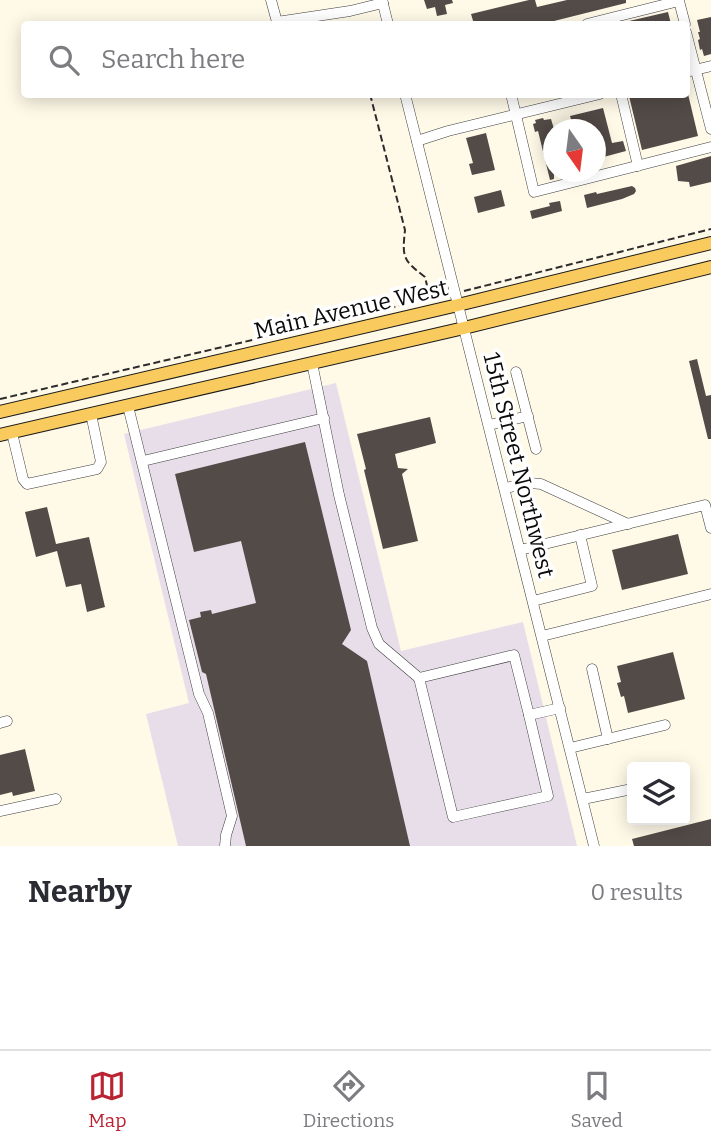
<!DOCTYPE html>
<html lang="en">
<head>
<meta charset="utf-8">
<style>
	:root { --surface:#fff; --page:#f2f2f3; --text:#2b2b33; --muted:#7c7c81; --line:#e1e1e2; --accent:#ba2332 }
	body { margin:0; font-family:Bitter,serif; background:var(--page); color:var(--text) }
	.controls { position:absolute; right:21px; bottom:21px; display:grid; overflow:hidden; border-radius:7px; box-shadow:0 4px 18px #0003 }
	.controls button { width:63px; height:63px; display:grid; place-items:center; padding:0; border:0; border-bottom:2px solid var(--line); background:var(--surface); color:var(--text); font:35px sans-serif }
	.compass { position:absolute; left:543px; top:119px; width:63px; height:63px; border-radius:50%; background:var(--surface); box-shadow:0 4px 18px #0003; rotate:166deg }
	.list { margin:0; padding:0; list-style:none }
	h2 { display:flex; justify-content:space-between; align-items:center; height:91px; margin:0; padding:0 28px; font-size:30px }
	h2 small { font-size:23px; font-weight:400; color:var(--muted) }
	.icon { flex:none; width:38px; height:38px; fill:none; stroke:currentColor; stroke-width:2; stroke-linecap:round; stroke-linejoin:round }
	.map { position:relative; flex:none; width:711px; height:846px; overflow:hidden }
	.search { position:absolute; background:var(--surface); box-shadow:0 4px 18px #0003; left:21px; right:21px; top:21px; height:77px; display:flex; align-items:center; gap:18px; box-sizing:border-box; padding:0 24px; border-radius:7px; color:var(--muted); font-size:26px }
	.sheet { height:203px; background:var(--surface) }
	nav { display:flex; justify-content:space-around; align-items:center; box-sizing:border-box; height:98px; border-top:2px solid var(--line); background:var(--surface); font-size:19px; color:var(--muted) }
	nav a { display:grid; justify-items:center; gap:4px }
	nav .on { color:var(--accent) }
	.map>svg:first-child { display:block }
	.industrial { fill:#e8deea }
	.building { fill:#534b47 }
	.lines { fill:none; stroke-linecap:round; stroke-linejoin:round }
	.minor-casing { stroke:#3d3d3d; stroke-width:11 }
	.major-casing { stroke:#1b1b1b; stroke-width:14 }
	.path { stroke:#2c2c2c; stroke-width:2; stroke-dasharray:7 3.5; stroke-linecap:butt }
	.minor { stroke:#fff; stroke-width:10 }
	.major { stroke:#f9cb5e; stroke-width:12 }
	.labels { text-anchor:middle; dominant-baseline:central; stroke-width:7; stroke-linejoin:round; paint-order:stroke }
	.street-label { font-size:23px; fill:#0a0a0a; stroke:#fff }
</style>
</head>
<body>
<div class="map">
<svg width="711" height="846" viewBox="0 0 711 846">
	<rect width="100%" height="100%" fill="#fff9e8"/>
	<path class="industrial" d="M 336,383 L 401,651 L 523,622 L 577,846 L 178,846 L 146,714 L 189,703 L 124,434 Z"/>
	<g class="building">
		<path d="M 424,0 L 452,0 L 453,3 L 445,5 L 447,14 L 437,16 L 435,7 L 427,9 Z"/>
		<path d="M 529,0 L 535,0 L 537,7 L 567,0 L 626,0 L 626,3 L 542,24 L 474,24 L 471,14 Z"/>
		<path d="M 668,12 L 671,24 L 616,24 Z"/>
		<path d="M 711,17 L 711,54 L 704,56 L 702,49 L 700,50 L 698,40 L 700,39 L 698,32 L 700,32 L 697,20 Z"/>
		<path d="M 637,94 L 688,94 L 698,136 L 642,150 L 629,96 Z"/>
		<path d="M 603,108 L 612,143 L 623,141 L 626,151 L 596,159 L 596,130 L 574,130 L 570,116 Z"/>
		<path d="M 543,118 L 544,120 L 551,119 L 554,129 L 554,179 L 550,180 L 538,131 L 535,132 L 533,124 L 536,123 L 535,120 Z"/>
		<path d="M 486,133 L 495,170 L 472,175 L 469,164 L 473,163 L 466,138 Z"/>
		<path d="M 711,156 L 711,182 L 690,187 L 689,182 L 678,181 L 676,166 Z"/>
		<path d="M 632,186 L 635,188 L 636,191 L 634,194 L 622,199 L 587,208 L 584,195 L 596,192 L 597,194 Z"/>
		<path d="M 501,190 L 505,206 L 478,213 L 474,197 Z"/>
		<path d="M 560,201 L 562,211 L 532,219 L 530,211 L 550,206 L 549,203 Z"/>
		<path d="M 697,359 L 706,396 L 711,395 L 711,439 L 708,439 L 689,361 Z"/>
		<path d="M 430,417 L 436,443 L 395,454 L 398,468 L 408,469 L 402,474 L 418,541 L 383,549 L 364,470 L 366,469 L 357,434 Z"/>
		<path d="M 305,442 L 351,630 L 342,644 L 367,661 L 410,846 L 246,846 L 206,674 L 202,672 L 189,620 L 201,617 L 200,612 L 211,610 L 212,614 L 256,603 L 241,541 L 194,552 L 175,474 Z"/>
		<path d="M 47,507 L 56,544 L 89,537 L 105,607 L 87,612 L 81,584 L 66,587 L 57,551 L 36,557 L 25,512 Z"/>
		<path d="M 678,534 L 688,574 L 622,590 L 612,550 Z"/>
		<path d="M 673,652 L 685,699 L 628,713 L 624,696 L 621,697 L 617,683 L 621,682 L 617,666 Z"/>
		<path d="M 25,749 L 35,791 L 13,796 L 12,792 L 0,795 L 0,755 Z"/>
		<path d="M 711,819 L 711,846 L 634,846 L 632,839 Z"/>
	</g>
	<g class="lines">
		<defs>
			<g id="minor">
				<path d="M 271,0 L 277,22 L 350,11 L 383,3"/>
				<path d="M 382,0 L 388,24"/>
				<path d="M 587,24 L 679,1 L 685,24"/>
				<path d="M 686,32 L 711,129"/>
				<path d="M 686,72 L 711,66"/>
				<path d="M 405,94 L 594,846"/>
				<path d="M 511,94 L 534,192 L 711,147"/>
				<path d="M 621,94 L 638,166"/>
				<path d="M 417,141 L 448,131 L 600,94"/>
				<path d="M 312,363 L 339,495 L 372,628 L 379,644 L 419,678 L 514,655 L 529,715 L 560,708"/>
				<path d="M 516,372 L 536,449"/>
				<path d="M 128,406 L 199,694 L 208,713 L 232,816 L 226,835 L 225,846"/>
				<path d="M 489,425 L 528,416"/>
				<path d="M 12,433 L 23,479 L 27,484 L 97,469 L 101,462 L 91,414"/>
				<path d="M 143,461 L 324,418"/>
				<path d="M 505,488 L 530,483 L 541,484 L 628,524"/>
				<path d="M 520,550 L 705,505 L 711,528"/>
				<path d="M 533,601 L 592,586 L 580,535"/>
				<path d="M 542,636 L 711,594"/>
				<path d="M 592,669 L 608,739"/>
				<path d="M 419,678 L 453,817 L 548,796 L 529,715"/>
				<path d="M 0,723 L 7,721"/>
				<path d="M 570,748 L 665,725"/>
				<path d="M 583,799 L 632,789"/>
				<path d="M 0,811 L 56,799"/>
			</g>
			<g id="major">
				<path d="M 0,412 L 458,305 L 711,243"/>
				<path d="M 0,435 L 464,328 L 711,267"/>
			</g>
		</defs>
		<use href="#minor" class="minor-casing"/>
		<use href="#major" class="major-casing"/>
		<g class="path">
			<path d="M 370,94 L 405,230 C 402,258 403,260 425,277 L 430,298"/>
			<path d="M 464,291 L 711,229"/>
			<path d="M 0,399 L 445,295"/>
		</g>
		<use href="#minor" class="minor"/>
		<use href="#major" class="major"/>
	</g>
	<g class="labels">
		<g class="street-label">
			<text transform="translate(351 309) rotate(-13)">Main Avenue West</text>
			<text transform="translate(519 465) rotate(76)">15th Street Northwest</text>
		</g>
	</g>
</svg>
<div class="controls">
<button><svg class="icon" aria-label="layers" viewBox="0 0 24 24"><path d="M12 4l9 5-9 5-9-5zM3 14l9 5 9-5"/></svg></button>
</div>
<svg class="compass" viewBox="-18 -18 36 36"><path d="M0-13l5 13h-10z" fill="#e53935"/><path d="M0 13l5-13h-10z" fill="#7c7c81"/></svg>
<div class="search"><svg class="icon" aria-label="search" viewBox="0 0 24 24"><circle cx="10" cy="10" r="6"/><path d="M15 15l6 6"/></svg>Search here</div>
</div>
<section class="sheet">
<h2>Nearby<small>0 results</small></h2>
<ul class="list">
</ul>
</section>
<nav>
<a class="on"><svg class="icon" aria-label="map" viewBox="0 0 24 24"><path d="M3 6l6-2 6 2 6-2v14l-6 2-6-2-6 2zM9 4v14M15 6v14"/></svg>Map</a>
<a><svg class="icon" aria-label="directions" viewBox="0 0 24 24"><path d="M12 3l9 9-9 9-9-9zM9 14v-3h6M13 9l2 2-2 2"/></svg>Directions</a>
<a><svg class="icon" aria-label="saved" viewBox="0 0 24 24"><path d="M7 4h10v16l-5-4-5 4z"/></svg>Saved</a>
</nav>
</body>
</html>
